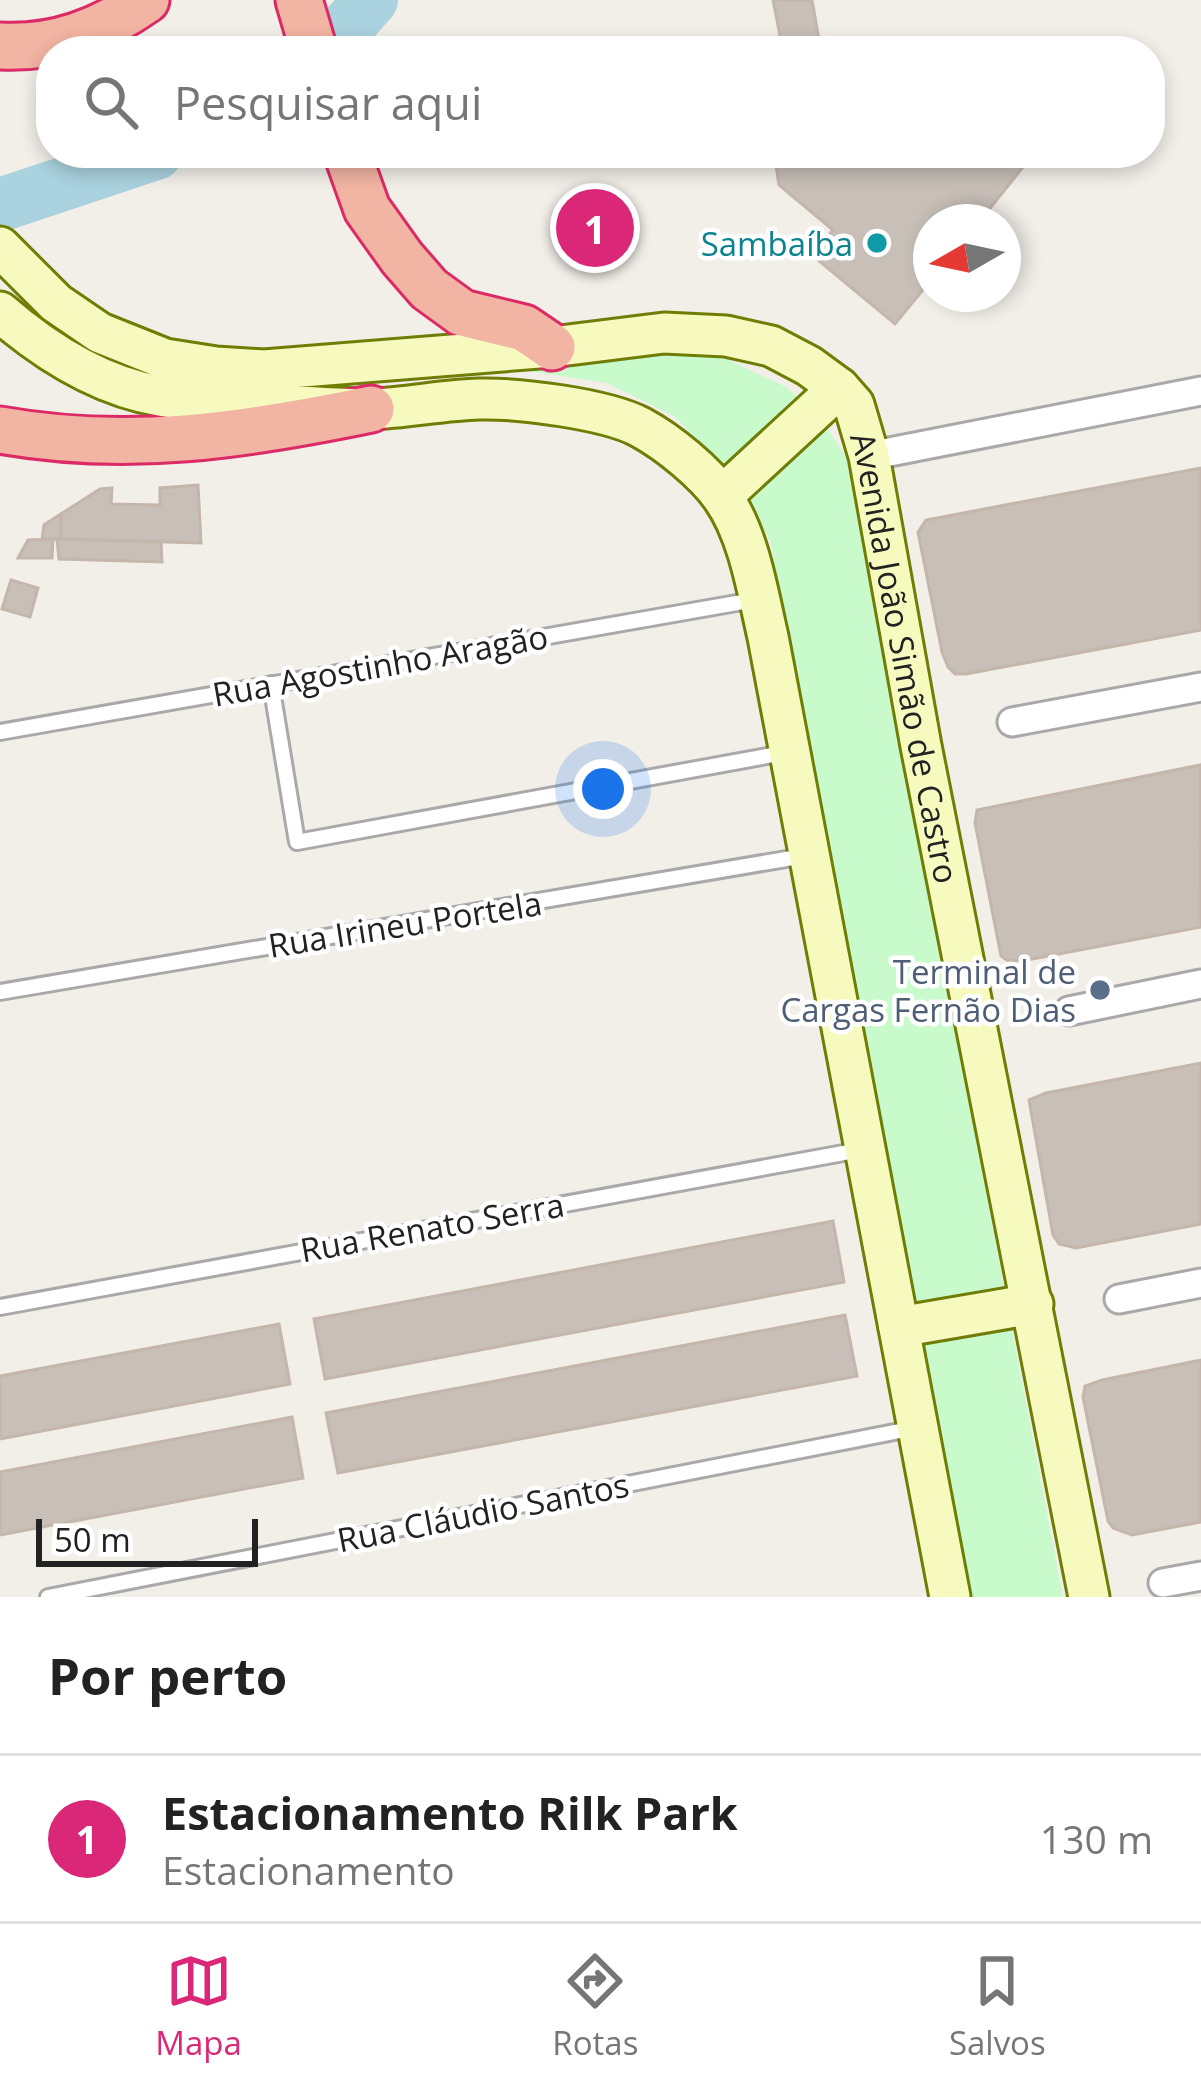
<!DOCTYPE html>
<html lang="pt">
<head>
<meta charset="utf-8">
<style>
	:root { --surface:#fff; --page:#f2f2f2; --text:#222; --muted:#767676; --line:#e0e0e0; --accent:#db2777 }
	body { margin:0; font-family:"Open Sans",sans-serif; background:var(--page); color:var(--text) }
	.compass { position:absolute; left:913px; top:204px; width:108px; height:108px; border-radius:50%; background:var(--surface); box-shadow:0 6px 18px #0003; rotate:261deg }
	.scale { position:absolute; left:36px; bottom:30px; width:222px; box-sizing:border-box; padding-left:12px; border:6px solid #222; border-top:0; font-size:33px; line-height:42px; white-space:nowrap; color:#222; -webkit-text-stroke:9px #fff; paint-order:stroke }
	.you { position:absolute; left:603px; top:789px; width:42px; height:42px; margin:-30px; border:9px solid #fff; border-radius:50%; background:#1a73e8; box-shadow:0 0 0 18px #1a73e833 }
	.badge { display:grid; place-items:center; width:78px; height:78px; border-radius:50%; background:var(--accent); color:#fff; font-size:39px; font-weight:700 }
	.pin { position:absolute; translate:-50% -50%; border:6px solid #fff; box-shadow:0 3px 12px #0006 }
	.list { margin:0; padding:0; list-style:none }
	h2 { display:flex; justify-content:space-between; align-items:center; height:156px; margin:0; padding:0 48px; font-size:51px }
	h2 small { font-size:39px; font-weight:400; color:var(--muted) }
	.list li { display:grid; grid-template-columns:78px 1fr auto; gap:36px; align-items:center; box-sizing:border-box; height:168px; padding:0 48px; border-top:3px solid var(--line) }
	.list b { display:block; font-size:45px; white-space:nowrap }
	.list p { margin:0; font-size:39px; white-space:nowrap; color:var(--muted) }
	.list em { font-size:39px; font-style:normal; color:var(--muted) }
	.icon { flex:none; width:66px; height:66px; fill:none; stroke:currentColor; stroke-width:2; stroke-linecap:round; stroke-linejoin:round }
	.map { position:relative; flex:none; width:1201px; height:1597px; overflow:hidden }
	.search { position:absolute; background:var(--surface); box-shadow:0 6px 18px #0003; left:36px; right:36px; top:36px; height:132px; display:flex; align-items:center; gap:30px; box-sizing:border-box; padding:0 42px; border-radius:48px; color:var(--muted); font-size:45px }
	.sheet { height:324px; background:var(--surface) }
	nav { display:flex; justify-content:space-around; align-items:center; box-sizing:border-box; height:168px; border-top:3px solid var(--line); background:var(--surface); font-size:33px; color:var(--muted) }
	nav a { display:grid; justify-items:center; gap:6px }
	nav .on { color:var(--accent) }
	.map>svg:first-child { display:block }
	.park { fill:#c8facc }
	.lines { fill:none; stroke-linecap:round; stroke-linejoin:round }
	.river { stroke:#aad3df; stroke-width:54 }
	.building { fill:#c7bfb8; stroke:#c4b6ab; stroke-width:3 }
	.service-casing { stroke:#a9a9a9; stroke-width:20 }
	.minor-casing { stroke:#a9a9a9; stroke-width:33 }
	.secondary-casing { stroke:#707d05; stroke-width:45 }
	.trunk-casing { stroke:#dc2a67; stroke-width:51 }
	.service { stroke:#fff; stroke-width:14 }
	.minor { stroke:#fff; stroke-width:27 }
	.secondary { stroke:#f7fabf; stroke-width:39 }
	.trunk { stroke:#f2b4a3; stroke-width:45 }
	.culture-dot { fill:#0f9aa8; stroke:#fff; stroke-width:4.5 }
	.service-dot { fill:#5c6f8a; stroke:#fff; stroke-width:4.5 }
	.labels { text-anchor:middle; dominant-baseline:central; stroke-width:9; stroke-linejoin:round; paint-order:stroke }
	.culture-label { font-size:33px; fill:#0d838f; stroke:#fff; text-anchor:end }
	.street-label { font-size:33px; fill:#222; stroke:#fff }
	.service-label { font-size:33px; fill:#4e5e75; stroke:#fff; text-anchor:end }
</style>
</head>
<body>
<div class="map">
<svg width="1201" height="1597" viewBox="0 0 1201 1597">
	<rect width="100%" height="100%" fill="#f2efe9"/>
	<path class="park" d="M 662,351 L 720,356 L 786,387 L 820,418 L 846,457 L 1063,1597 L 972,1597 L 919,1317 L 880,1139 L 829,844 L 785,635 L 771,543 L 740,483 L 674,416 L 607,383 L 516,369 Z"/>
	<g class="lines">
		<g class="river">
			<path d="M 325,51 L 371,0"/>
			<path d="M 0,205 L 156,153"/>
		</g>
	</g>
	<g class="building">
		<path d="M 773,0 L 812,0 L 821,51 L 783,51 Z"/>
		<path d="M 774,153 L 1006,153 L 1023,167 L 979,222 L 931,222 L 931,280 L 895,324 L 812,255 L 833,230 L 779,185 Z"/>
		<path d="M 1201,468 L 1201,630 L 966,674 L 955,674 L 948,667 L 942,652 L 918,532 L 926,520 Z"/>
		<path d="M 198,485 L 201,543 L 61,539 L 61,514 L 100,489 L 112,488 L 111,504 L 160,505 L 160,488 Z"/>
		<path d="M 61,514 L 61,539 L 42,540 L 44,525 Z"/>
		<path d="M 53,539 L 52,558 L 18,558 L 28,540 Z"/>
		<path d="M 57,539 L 161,542 L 162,562 L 59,559 Z"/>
		<path d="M 11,580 L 38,588 L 30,617 L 2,609 Z"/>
		<path d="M 1200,765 L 1201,927 L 1022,961 L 1008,961 L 1001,956 L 975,823 L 977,810 Z"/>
		<path d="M 1201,1063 L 1201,1224 L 1076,1248 L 1059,1244 L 1053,1235 L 1029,1100 L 1046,1093 Z"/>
		<path d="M 833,1221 L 844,1282 L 325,1379 L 314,1319 Z"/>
		<path d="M 845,1315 L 857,1376 L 338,1473 L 326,1413 Z"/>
		<path d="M 279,1324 L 290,1384 L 0,1439 L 0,1376 Z"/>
		<path d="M 1201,1360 L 1201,1522 L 1132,1535 L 1113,1528 L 1108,1521 L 1083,1397 L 1085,1386 L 1102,1380 Z"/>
		<path d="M 292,1417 L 303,1478 L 0,1535 L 0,1472 Z"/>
	</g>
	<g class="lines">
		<defs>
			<g id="service">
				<path d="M 271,684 L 297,842 L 789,752"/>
				<path d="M 0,732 L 754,600"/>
				<path d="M 0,992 L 804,856"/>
				<path d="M 0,1307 L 860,1150"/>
				<path d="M 48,1597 L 915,1428"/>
			</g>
			<g id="minor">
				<path d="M 869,456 L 1201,391"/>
				<path d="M 1012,722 L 1201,687"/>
				<path d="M 1069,1011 L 1201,984"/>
				<path d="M 1119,1299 L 1201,1283"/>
				<path d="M 1163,1583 L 1201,1576"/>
			</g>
			<g id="secondary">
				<path id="s1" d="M 0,247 L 56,303 L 100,333 L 165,359 L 216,367 L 264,370 L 552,347 L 664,333 L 726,336 L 771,346 L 809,366 L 839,388 L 854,405 L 869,456 L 921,746 L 1089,1597"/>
				<path d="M 0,312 C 45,351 100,386 160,396 C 205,404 251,405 297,406 C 321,407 345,409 370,409 C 406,408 443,400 479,399 C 519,398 606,409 640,427 C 668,442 706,473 723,498 C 749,535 758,594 768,637 L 950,1597"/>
				<path d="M 722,496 L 839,388"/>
				<path d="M 899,1327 L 1033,1304"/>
			</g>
			<g id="trunk">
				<path d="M 299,0 L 314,51"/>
				<path d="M 0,46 C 55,49 102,31 146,0"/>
				<path d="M 347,153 L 367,209 L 402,258 L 429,289 L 462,313 L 524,328 L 552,347"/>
				<path d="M 0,430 C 128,453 245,435 371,409"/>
			</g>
		</defs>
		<use href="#service" class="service-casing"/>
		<use href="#minor" class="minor-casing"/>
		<use href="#secondary" class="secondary-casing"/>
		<use href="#trunk" class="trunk-casing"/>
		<use href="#service" class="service"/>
		<use href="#minor" class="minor"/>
		<use href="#secondary" class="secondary"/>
		<use href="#trunk" class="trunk"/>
	</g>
	<circle class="culture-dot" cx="877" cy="243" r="12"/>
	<circle class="service-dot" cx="1100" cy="990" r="12"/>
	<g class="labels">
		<g class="culture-label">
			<text x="853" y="243">Sambaíba</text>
		</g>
		<g class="street-label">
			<text stroke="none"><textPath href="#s1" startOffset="1173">Avenida João Simão de Castro</textPath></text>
			<text transform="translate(380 665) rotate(-10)">Rua Agostinho Aragão</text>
			<text transform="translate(405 924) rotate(-9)">Rua Irineu Portela</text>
			<text transform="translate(432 1227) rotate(-10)">Rua Renato Serra</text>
			<text transform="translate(483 1512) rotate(-11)">Rua Cláudio Santos</text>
		</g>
		<g class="service-label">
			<text x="1076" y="971">Terminal de<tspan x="1076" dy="38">Cargas Fernão Dias</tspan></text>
		</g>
	</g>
</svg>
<svg class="compass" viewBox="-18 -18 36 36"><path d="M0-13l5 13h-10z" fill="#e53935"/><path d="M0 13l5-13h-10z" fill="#767676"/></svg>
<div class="scale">50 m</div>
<div class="you"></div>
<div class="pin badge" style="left:595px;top:228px">1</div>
<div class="search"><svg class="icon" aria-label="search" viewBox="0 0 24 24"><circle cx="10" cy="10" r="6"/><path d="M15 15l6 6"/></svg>Pesquisar aqui</div>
</div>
<section class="sheet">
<h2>Por perto<small></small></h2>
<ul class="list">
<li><span class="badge">1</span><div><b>Estacionamento Rilk Park</b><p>Estacionamento</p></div><em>130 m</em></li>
</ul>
</section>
<nav>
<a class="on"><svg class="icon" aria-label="map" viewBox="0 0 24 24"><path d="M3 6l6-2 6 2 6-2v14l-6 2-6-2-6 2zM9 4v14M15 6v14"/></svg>Mapa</a>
<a><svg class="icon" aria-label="directions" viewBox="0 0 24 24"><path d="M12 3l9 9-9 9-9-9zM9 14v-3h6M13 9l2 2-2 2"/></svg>Rotas</a>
<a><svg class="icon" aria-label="saved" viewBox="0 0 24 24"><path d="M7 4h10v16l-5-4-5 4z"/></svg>Salvos</a>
</nav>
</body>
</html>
